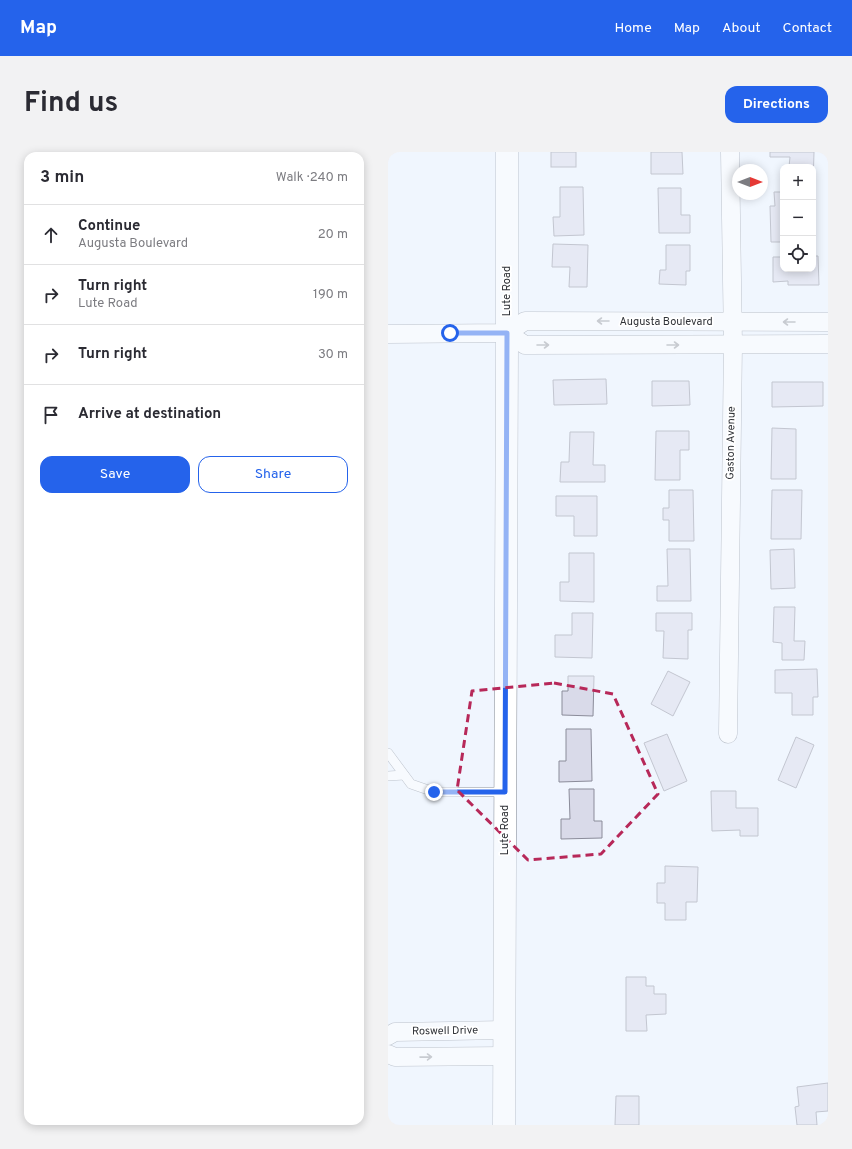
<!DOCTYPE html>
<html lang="en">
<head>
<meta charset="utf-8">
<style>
	:root { --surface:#fff; --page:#f2f2f3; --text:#2b2b33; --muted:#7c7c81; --line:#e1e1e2; --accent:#2563eb }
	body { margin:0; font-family:Overpass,sans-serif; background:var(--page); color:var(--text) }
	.controls { position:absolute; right:12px; top:12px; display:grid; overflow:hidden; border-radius:8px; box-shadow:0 2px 10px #0003 }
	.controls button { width:36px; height:36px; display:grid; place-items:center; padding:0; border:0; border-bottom:1px solid var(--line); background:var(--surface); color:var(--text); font:20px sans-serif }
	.compass { position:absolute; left:344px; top:12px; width:36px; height:36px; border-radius:50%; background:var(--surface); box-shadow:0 2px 10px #0003; rotate:90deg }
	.stop { position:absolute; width:12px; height:12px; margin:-9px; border:3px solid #2563eb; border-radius:50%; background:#fff }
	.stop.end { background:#2563eb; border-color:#fff; box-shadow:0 1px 4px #0008 }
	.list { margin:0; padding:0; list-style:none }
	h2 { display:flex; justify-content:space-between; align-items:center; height:52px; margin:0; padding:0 16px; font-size:17px }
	h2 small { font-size:13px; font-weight:400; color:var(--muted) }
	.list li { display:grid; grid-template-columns:26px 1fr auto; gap:12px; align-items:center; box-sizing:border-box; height:60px; padding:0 16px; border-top:1px solid var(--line) }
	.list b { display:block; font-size:15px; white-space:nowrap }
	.list p { margin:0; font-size:13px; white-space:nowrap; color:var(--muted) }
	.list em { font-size:13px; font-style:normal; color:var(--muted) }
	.actions { display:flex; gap:8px; padding:12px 16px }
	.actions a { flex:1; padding:9px 0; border:1px solid var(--accent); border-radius:12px; text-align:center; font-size:14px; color:var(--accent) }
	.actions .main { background:var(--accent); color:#fff }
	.icon { flex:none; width:22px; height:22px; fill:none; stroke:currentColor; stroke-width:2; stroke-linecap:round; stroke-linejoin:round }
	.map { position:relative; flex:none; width:440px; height:973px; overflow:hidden; border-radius:12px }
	header { display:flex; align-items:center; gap:24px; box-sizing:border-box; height:56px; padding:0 20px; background:var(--accent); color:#fff }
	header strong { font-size:19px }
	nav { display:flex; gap:22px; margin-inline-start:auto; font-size:14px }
	.intro { display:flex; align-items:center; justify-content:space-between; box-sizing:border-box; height:96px; padding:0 24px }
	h1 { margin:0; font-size:28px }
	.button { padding:10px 18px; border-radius:12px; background:var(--accent); color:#fff; font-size:14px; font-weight:700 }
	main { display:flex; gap:24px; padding:0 24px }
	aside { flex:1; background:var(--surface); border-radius:12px; box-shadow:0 2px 10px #0003 }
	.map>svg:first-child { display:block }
	.building { fill:#d9dae9; stroke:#8b8c9a }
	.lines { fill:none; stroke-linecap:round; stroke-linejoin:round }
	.service-casing { stroke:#808894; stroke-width:10 }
	.minor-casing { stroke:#808894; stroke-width:19 }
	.tertiary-casing { stroke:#808894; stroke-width:23 }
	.service { stroke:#fff; stroke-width:9 }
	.minor { stroke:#fff; stroke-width:18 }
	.tertiary { stroke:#fff; stroke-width:22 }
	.oneway { stroke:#97989b }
	.route { stroke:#2563eb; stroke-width:5 }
	.marked { fill:none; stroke:#b72859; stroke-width:3; stroke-dasharray:8 5; stroke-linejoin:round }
	.labels { text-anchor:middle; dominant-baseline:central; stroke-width:3.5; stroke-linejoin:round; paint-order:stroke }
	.street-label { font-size:11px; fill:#2f3237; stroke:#fff }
</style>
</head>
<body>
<header>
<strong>Map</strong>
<nav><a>Home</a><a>Map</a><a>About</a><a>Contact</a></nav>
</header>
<div class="intro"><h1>Find us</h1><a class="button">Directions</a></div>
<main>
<aside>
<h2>3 min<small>Walk · 240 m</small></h2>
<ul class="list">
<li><svg class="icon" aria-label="ahead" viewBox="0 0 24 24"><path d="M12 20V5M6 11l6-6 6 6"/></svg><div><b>Continue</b><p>Augusta Boulevard</p></div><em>20 m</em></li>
<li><svg class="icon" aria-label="right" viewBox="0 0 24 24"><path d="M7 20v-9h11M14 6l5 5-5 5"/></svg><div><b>Turn right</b><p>Lute Road</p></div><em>190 m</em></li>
<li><svg class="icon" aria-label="right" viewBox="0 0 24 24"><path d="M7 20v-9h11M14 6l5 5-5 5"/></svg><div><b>Turn right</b></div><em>30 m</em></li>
<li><svg class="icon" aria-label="arrive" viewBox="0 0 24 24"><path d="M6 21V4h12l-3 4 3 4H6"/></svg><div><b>Arrive at destination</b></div></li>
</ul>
<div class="actions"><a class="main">Save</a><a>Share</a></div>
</aside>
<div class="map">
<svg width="440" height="973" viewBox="0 0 440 973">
	<rect width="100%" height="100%" fill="#f0f5fe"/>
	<g class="building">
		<rect x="163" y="0" width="25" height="15"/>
		<path d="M 263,0 L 294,0 L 295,22 L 263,22 Z"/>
		<path d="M 382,0 L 426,0 L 425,32 L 425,15 L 401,15 L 402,5 L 382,5 Z"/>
		<path d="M 172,35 L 195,35 L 196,83 L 166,84 L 165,65 L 172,65 Z"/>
		<path d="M 270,36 L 293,36 L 293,63 L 302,63 L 302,81 L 271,81 Z"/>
		<path d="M 386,40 L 395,40 L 395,90 L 383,90 L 382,54 L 387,54 Z"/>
		<path d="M 165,92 L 200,93 L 199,135 L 181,135 L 182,115 L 164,115 Z"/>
		<path d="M 278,93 L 302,93 L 302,119 L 298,119 L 298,133 L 271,132 L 272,118 L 278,118 Z"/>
		<path d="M 425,104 L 430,104 L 431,133 L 400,133 L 400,129 L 385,130 L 385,105 L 395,105 L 395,117 L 425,117 Z"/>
		<path d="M 218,227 L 219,252 L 166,253 L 165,228 Z"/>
		<path d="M 264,229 L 301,229 L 302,253 L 264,254 Z"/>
		<path d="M 384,230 L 435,230 L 435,254 L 384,255 Z"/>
		<path d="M 384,276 L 408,277 L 408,327 L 383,327 Z"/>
		<path d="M 268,279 L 301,279 L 301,298 L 292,298 L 292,328 L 267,328 Z"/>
		<path d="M 182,280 L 206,280 L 205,313 L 217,313 L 217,330 L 172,330 L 173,310 L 181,310 Z"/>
		<path d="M 281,338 L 305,338 L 306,389 L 281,389 L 281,368 L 275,368 L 275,356 L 281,356 Z"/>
		<path d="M 384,338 L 414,338 L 413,387 L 383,387 Z"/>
		<path d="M 168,344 L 209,344 L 209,384 L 186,384 L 186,364 L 168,364 Z"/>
		<path d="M 279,397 L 302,397 L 303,449 L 269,449 L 269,434 L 280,434 Z"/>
		<path d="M 406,397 L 407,436 L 383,437 L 382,398 Z"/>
		<path d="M 181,401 L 206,401 L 206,450 L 172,449 L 172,430 L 181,430 Z"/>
		<path d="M 386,455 L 407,455 L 406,489 L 417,489 L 416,508 L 394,508 L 394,491 L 385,490 Z"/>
		<path d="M 184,461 L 205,461 L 204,506 L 167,505 L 167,483 L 184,483 Z"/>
		<path d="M 268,461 L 304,461 L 304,478 L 300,478 L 300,507 L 275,506 L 276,479 L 268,479 Z"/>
		<path d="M 429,517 L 430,545 L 425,545 L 425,563 L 404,563 L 404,541 L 387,541 L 387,518 Z"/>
		<path d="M 280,519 L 302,530 L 285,564 L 263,552 Z"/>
		<path d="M 180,524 L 206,524 L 205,564 L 174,563 L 174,539 L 180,539 Z"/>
		<path d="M 178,577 L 203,577 L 204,629 L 171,630 L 171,609 L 178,609 Z"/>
		<path d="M 279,582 L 299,629 L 276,639 L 256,591 Z"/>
		<path d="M 408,585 L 426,593 L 408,636 L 390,628 Z"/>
		<path d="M 181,637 L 206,637 L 206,669 L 214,669 L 214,686 L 173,687 L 173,667 L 182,667 Z"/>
		<path d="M 323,639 L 348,639 L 348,656 L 370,656 L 370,684 L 352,684 L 352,678 L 324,679 Z"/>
		<path d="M 277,714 L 310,715 L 309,750 L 298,750 L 298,768 L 277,768 L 277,751 L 269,751 L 269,731 L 277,731 Z"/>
		<path d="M 238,825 L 258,825 L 258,834 L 266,834 L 266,842 L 278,842 L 278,862 L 258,863 L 259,879 L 238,879 Z"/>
		<path d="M 440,931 L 440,959 L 428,960 L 429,973 L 409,973 L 407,955 L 411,954 L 409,935 Z"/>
		<path d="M 228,944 L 251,944 L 251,973 L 227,973 Z"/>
	</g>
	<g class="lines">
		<defs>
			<g id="service">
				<path d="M 0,601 L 23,632 L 46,640 L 117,640"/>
				<path d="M 0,624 L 16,623"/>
			</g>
			<g id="minor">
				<path d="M 119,181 L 137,193 L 440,192"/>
				<path d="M 0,182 L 119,181 L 137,169 L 440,170"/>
				<path d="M 340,582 L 345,192 L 342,0"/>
				<path d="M 0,884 L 7,880 L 116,878"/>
				<path d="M 0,902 L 7,905 L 116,904"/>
			</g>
			<path id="tertiary" d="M 116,973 L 119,193 L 119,0"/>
		</defs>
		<use href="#service" class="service-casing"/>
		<use href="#minor" class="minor-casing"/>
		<use href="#tertiary" class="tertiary-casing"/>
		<use href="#service" class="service"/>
		<use href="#minor" class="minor"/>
		<use href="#tertiary" class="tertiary"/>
	</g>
	<defs><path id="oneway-shaft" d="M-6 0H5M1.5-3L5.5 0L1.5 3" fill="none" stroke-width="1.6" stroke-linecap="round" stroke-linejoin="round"/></defs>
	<g class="oneway">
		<use href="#oneway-shaft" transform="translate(215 169) rotate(-180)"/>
		<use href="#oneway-shaft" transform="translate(401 170) rotate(180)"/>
		<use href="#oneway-shaft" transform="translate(155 193)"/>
		<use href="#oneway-shaft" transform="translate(285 193)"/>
		<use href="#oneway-shaft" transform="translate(38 905) rotate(-1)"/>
	</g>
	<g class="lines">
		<path class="route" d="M 46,640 L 117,640 L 119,181 L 62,181"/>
	</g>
	<path d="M0 0H440V973H0ZM 166,531 L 225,542 L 270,642 L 213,702 L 140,708 L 69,638 L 84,539 Z" fill="#f0f5fe" fill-opacity=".55" fill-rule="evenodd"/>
	<path class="marked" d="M 166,531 L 225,542 L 270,642 L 213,702 L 140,708 L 69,638 L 84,539 Z"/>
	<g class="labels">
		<g class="street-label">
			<text transform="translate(119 139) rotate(-90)">Lute Road</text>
			<text x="278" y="170">Augusta Boulevard</text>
			<text transform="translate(343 291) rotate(-89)">Gaston Avenue</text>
			<text transform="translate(117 678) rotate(-90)">Lute Road</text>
			<text transform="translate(57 879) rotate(-1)">Roswell Drive</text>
		</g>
	</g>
</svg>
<div class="controls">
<button>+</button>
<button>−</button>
<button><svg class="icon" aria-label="locate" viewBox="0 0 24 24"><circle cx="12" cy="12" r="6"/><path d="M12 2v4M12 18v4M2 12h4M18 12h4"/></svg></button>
</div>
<svg class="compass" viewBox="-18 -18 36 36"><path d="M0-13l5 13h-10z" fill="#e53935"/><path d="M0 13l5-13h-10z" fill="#7c7c81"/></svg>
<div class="stop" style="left:62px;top:181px"></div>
<div class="stop end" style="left:46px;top:640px"></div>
</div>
</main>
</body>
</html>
